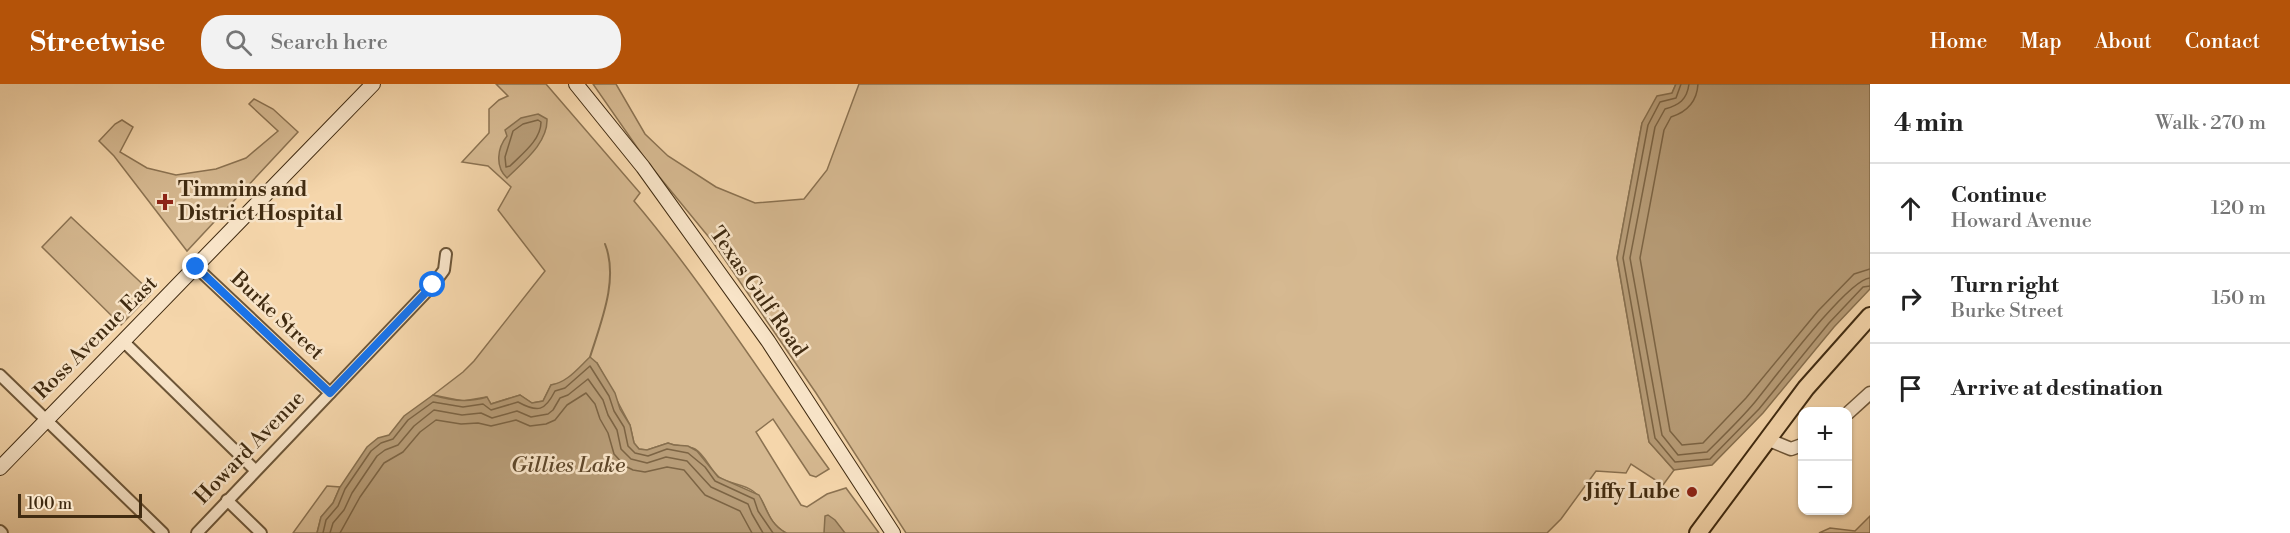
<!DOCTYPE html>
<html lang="en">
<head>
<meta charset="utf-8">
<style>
	:root { --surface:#fff; --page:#f2f2f2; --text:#222; --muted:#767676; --line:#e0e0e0; --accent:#b45309 }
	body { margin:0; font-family:"Libre Bodoni",serif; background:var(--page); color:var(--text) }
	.controls { position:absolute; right:18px; bottom:18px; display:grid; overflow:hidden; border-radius:12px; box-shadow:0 2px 4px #0004 }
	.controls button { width:54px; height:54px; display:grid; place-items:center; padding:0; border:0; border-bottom:2px solid var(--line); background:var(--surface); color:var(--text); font:30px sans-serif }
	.scale { position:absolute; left:18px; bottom:15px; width:124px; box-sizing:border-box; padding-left:6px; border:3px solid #402b11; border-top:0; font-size:16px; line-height:21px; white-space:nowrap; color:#402b11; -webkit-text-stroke:4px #f8e4c8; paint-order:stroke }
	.stop { position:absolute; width:18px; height:18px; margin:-14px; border:4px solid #1a73e8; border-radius:50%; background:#fff }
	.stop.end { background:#1a73e8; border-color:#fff; box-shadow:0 2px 6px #0008 }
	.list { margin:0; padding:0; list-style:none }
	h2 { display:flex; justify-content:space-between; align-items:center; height:78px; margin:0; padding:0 24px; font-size:26px }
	h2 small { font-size:20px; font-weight:400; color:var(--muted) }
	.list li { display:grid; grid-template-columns:39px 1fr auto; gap:18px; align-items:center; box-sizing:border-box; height:90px; padding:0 24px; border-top:2px solid var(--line) }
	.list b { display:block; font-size:22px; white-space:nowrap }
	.list p { margin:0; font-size:20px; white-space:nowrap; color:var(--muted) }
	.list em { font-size:20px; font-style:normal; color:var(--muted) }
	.icon { flex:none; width:33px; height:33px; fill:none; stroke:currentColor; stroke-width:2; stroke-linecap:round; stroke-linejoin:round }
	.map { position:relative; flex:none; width:1870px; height:449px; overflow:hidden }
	header { display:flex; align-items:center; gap:36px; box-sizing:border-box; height:84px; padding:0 30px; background:var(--accent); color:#fff }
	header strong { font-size:28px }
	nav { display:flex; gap:33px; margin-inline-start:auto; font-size:21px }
	.search { width:420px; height:54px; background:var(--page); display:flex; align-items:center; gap:15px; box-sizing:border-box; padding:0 21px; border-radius:24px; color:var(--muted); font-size:22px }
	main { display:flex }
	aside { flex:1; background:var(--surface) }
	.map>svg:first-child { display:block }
	.green { fill:#d6b991; stroke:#8b7251; stroke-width:1.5 }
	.water { fill:#b79c77; stroke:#876f4e; stroke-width:1.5 }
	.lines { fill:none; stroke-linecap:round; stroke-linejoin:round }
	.shore { stroke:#7c6444; stroke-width:1.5 }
	.stream { stroke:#876f4e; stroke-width:2 }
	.minor-casing { stroke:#6d5638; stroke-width:14 }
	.tertiary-casing { stroke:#6d5638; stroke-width:15 }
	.secondary-casing { stroke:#402b11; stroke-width:16 }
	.primary-casing { stroke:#402b11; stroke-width:20 }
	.minor { stroke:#f8e4c8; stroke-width:10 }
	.tertiary { stroke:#f8e4c8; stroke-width:12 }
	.secondary { stroke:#f8e4c8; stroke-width:14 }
	.primary { stroke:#f5d6ab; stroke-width:16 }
	.route { stroke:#1a73e8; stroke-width:8 }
	.poi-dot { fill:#8f2418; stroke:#f8e4c8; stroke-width:2 }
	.labels { text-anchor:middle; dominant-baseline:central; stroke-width:5; stroke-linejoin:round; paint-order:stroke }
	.poi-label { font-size:21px; font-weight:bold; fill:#402b11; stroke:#f8e4c8; text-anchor:start }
	.street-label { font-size:21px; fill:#402b11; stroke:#f8e4c8 }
	.water-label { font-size:22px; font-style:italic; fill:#5e472a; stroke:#f8e4c8 }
</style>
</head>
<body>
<header>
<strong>Streetwise</strong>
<div class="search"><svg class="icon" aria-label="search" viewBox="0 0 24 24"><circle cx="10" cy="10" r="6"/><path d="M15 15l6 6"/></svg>Search here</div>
<nav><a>Home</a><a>Map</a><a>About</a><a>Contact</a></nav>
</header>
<main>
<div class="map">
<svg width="1870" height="449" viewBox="0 0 1870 449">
	<rect width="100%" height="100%" fill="#f5d6ab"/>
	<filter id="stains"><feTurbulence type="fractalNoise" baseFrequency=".00333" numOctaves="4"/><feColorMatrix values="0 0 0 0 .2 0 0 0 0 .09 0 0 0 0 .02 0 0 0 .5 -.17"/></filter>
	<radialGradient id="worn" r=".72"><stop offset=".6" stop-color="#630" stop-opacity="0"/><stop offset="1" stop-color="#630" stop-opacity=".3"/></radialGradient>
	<g class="green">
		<path d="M 496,0 L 546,0 L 640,109 L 634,117 C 705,201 764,296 829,385 L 816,393 L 810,391 L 773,335 L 756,348 L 801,421 L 807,423 L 827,410 L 846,404 L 879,449 L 786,449 C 764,437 769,418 753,407 C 744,400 729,400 719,393 C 710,386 706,372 695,365 C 687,361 677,363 668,359 L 647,366 L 639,365 L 634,359 L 630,341 L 597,279 L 561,299 L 551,301 L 543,317 L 532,319 L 520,311 L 491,320 L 486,313 L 463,317 L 433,311 L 463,288 L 474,277 L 545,187 L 498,126 L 511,103 L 488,82 L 462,78 L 489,49 L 489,25 L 499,16 L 508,12 Z"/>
		<path d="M 593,0 L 616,0 L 645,50 L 668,72 L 716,103 L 755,119 L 804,115 L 827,86 L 859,0 L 1676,0 L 1672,9 L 1642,39 L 1617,174 L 1649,358 L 1674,386 L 1663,401 L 1631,380 L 1626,389 L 1596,387 L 1561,435 L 1547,449 L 906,449 L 816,309 L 712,157 L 648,79 Z"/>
		<path d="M 254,15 L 273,25 L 298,48 L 187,167 L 114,72 L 99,57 L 115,40 L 122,36 L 133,43 L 120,68 L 147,84 L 176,91 L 216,85 L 246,74 L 278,47 L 249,20 Z"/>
		<path d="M 71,133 L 152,209 L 121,241 L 42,163 Z"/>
		<path d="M 327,402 L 340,403 L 333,419 L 321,433 L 317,449 L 293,449 Z"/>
		<path d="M 1870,432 L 1870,449 L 1819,449 L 1830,444 L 1855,447 Z"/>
	</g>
	<g class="water">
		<path d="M 1676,0 L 1870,0 L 1870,205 L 1834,243 L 1763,329 L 1712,381 L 1674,386 L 1649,358 L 1617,174 L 1642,39 L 1657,12 L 1672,9 Z"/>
		<path d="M 538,30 L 547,35 C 548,59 523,78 507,94 C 495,83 497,64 507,52 L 505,46 L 521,34 Z"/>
		<path d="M 590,273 L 597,279 L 615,309 L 620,325 L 630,341 L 634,359 L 639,365 L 647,366 L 668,359 L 674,361 L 688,362 L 697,367 L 718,393 L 759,411 C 768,427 769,439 786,449 L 317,449 L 321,433 L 333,419 L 340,403 L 367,363 L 378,354 L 389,351 L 404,332 L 433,311 C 451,317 468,319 487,313 L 491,320 L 520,311 L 532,319 L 543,317 L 551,301 C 568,298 578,284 590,273 Z"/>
		<path d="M 828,431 L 835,436 L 845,449 L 824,449 L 825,432 Z"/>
	</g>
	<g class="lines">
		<g class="shore">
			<path d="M 1681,0 L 1676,14 L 1660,18 L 1648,41 L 1623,174 L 1655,354 L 1675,378 L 1710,375 L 1759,325 L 1829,239 L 1863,203 L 1870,202"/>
			<path d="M 1689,0 C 1687,16 1679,21 1665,25 L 1655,43 L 1630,174 L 1662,351 L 1678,371 L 1707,368 C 1723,352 1740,336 1755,318 C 1773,296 1848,195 1870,194"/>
			<path d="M 1698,0 C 1697,17 1687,28 1671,33 L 1664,46 L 1640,174 L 1670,347 L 1682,361 L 1703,359 L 1746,314 L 1818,227 L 1854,190 L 1870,185"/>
			<path d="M 538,36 L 541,38 C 541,56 522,70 510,82 L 506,83 L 505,73 L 513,47 L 523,40 Z"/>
			<path d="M 323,449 L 326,436 L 338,422 L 345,405 L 371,367 L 381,359 L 393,355 L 408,336 L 433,318 L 463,323 L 483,320 L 491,326 L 518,318 C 538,329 545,327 555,307 L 565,304 L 590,282 L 609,312 L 614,327 L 624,343 L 628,362 L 635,369 L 648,372 L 667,365 L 688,369 L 705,383 L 715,397 L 754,415 L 758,427 L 773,449"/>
			<path d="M 330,449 L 333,439 L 344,426 L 352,409 L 377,372 L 385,366 L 398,361 L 414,342 L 434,326 L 462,331 L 481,329 L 492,334 L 517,327 L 531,333 L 548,330 L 553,326 L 560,314 L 568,311 L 588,295 L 603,316 L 608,331 L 617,346 L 621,365 L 631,375 L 647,379 L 666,373 L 687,377 L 711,403 L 748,420 L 752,430 L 763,449"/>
			<path d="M 340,449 L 360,413 L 384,379 L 403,368 L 420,348 L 436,336 L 461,340 L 478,339 L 491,342 L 516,336 L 530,342 L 546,340 L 555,336 L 567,321 L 586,309 L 595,320 L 600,335 L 608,349 L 614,370 L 625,382 L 633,386 L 645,388 L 667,383 L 684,386 L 705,411 L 740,427 L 752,449"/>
		</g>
		<path class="stream" d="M 590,273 C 601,238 619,195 605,160"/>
		<defs>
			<g id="minor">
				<path d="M 196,183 L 330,309"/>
				<path d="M 123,257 L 255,386"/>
				<path d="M 0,291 L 163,449"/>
				<path d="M 227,416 L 261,449"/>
				<path d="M 0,447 L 2,449"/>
				<path d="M 197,449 L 433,201 L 444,186 L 446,170"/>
			</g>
			<g id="tertiary">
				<path d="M 1848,329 L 1870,309"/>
				<path d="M 1769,356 L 1791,365 L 1802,361"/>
			</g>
			<g id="secondary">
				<path d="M 576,0 L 643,83 L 768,257 L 893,449"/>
				<path d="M 0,384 L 373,0"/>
			</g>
			<path id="primary" d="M 1698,449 L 1806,304 L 1870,232"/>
		</defs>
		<use href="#minor" class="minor-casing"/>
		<use href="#tertiary" class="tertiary-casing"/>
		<use href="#secondary" class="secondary-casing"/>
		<use href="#primary" class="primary-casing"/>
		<use href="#minor" class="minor"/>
		<use href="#tertiary" class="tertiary"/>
		<use href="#secondary" class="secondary"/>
		<use href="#primary" class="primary"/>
	</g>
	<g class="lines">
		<path class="route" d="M 196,183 L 330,309 L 433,201"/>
	</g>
	<g class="poi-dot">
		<path d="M162 109h6v6h6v6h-6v6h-6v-6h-6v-6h6z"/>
		<circle cx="1692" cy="408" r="6"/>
	</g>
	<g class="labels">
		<g class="poi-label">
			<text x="178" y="106">Timmins and<tspan x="178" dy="24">District Hospital</tspan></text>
			<text x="1680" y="408" text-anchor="end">Jiffy Lube</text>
		</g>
		<g class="street-label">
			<text transform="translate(758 208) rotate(55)">Texas Gulf Road</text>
			<text transform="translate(277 232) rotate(43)">Burke Street</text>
			<text transform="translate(96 254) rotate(-45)">Ross Avenue East</text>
			<text transform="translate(250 364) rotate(-46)">Howard Avenue</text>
		</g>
		<g class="water-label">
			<text x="568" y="381">Gillies Lake</text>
		</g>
	</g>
	<rect width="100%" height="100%" filter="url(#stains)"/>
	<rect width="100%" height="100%" fill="url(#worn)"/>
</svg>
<div class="controls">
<button>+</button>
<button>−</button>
</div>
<div class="scale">100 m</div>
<div class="stop" style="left:433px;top:201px"></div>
<div class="stop end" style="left:196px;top:183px"></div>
</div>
<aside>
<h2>4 min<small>Walk · 270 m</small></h2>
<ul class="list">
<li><svg class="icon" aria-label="ahead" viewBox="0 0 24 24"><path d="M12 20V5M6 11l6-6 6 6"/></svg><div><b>Continue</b><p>Howard Avenue</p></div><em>120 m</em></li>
<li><svg class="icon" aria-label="right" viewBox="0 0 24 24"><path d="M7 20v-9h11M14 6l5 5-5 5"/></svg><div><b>Turn right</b><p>Burke Street</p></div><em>150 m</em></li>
<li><svg class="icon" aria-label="arrive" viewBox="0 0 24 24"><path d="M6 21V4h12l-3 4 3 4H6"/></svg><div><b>Arrive at destination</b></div></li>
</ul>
</aside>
</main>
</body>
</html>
